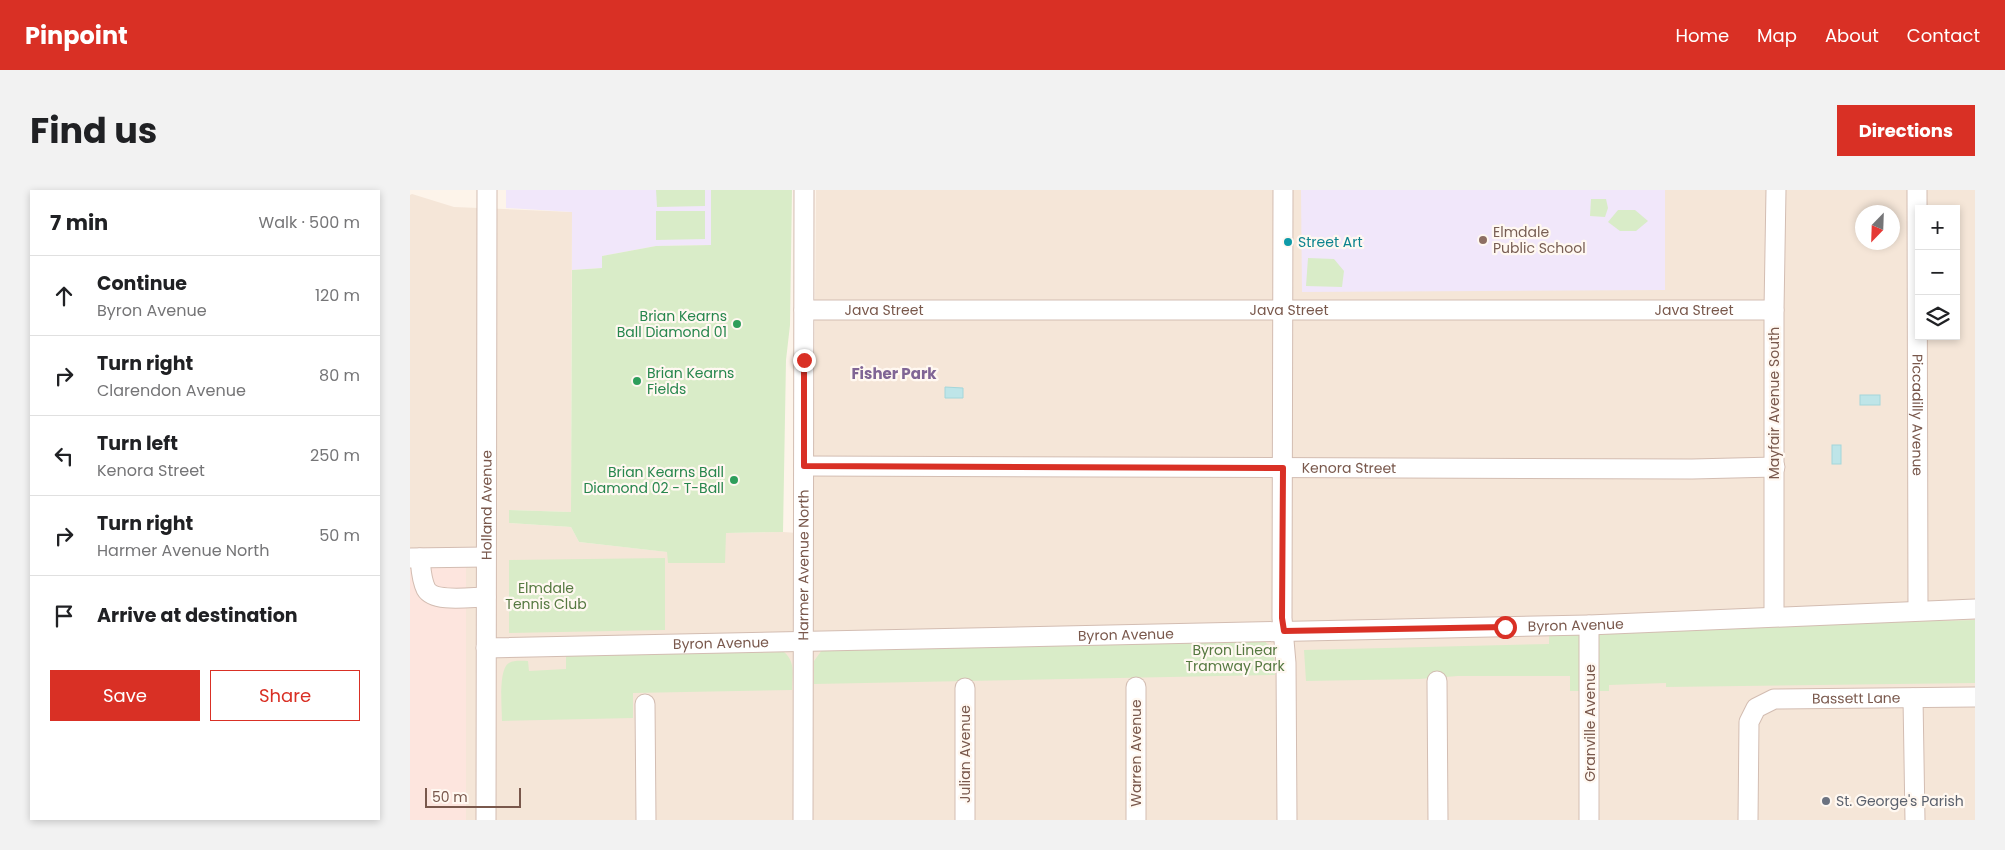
<!DOCTYPE html>
<html lang="en">
<head>
<meta charset="utf-8">
<style>
	:root { --surface:#fff; --page:#f2f2f2; --text:#202124; --muted:#757577; --line:#e0e0e0; --accent:#d93025 }
	body { margin:0; font-family:Poppins,sans-serif; background:var(--page); color:var(--text) }
	.controls { position:absolute; right:15px; top:15px; display:grid; overflow:hidden; border-radius:0px; box-shadow:0 2px 8px #0003 }
	.controls button { width:45px; height:45px; display:grid; place-items:center; padding:0; border:0; border-bottom:1px solid var(--line); background:var(--surface); color:var(--text); font:25px sans-serif }
	.compass { position:absolute; left:1445px; top:15px; width:45px; height:45px; border-radius:50%; background:var(--surface); box-shadow:0 2px 8px #0003; rotate:203deg }
	.scale { position:absolute; left:15px; bottom:12px; width:96px; box-sizing:border-box; padding-left:5px; border:2px solid #79584c; border-top:0; font-size:14px; line-height:18px; white-space:nowrap; color:#79584c; -webkit-text-stroke:4px #fff8f1; paint-order:stroke }
	.stop { position:absolute; width:15px; height:15px; margin:-11px; border:4px solid #d93025; border-radius:50%; background:#fff }
	.stop.end { background:#d93025; border-color:#fff; box-shadow:0 1px 5px #0008 }
	.list { margin:0; padding:0; list-style:none }
	h2 { display:flex; justify-content:space-between; align-items:center; height:65px; margin:0; padding:0 20px; font-size:21px }
	h2 small { font-size:16px; font-weight:400; color:var(--muted) }
	.list li { display:grid; grid-template-columns:32px 1fr auto; gap:15px; align-items:center; box-sizing:border-box; height:80px; padding:0 20px; border-top:1px solid var(--line) }
	.list b { display:block; font-size:19px; white-space:nowrap }
	.list p { margin:0; font-size:16px; white-space:nowrap; color:var(--muted) }
	.list em { font-size:16px; font-style:normal; color:var(--muted) }
	.actions { display:flex; gap:10px; padding:15px 20px }
	.actions a { flex:1; padding:11px 0; border:1px solid var(--accent); border-radius:0px; text-align:center; font-size:18px; color:var(--accent) }
	.actions .main { background:var(--accent); color:#fff }
	.icon { flex:none; width:28px; height:28px; fill:none; stroke:currentColor; stroke-width:2; stroke-linecap:round; stroke-linejoin:round }
	.map { position:relative; flex:none; width:1565px; height:630px; overflow:hidden; border-radius:0px }
	header { display:flex; align-items:center; gap:30px; box-sizing:border-box; height:70px; padding:0 25px; background:var(--accent); color:#fff }
	header strong { font-size:24px }
	nav { display:flex; gap:28px; margin-inline-start:auto; font-size:18px }
	.intro { display:flex; align-items:center; justify-content:space-between; box-sizing:border-box; height:120px; padding:0 30px }
	h1 { margin:0; font-size:35px }
	.button { padding:12px 22px; border-radius:0px; background:var(--accent); color:#fff; font-size:18px; font-weight:700 }
	main { display:flex; gap:30px; padding:0 30px }
	aside { flex:1; background:var(--surface); border-radius:0px; box-shadow:0 2px 8px #0003 }
	.map>svg:first-child { display:block }
	.residential { fill:#f5e6d8; fill-rule:evenodd }
	.commercial { fill:#fde5de }
	.education { fill:#f1e7fa }
	.green { fill:#d9ecc8 }
	.water { fill:#bee5e8; stroke:#a4d6da }
	.lines { fill:none; stroke-linecap:round; stroke-linejoin:round }
	.minor-casing { stroke:#d3bdb2; stroke-width:21 }
	.minor { stroke:#fff; stroke-width:19 }
	.route { stroke:#d93025; stroke-width:6 }
	.education-dot { fill:#8d6e63; stroke:#fff8f1; stroke-width:2 }
	.culture-dot { fill:#0f9aa8; stroke:#fff8f1; stroke-width:2 }
	.leisure-dot { fill:#2e9e5b; stroke:#fff8f1; stroke-width:2 }
	.worship-dot { fill:#6b7280; stroke:#fff8f1; stroke-width:2 }
	.labels { text-anchor:middle; dominant-baseline:central; stroke-width:4.5; stroke-linejoin:round; paint-order:stroke }
	.education-label { font-size:14px; fill:#785e54; stroke:#fff8f1; text-anchor:start }
	.culture-label { font-size:14px; fill:#0d838f; stroke:#fff8f1; text-anchor:start }
	.street-label { font-size:14px; fill:#79584c; stroke:#fff8f1 }
	.leisure-label { font-size:14px; fill:#27864d; stroke:#fff8f1; text-anchor:end }
	.park-label { font-size:14px; fill:#567941; stroke:#fff8f1 }
	.worship-label { font-size:14px; fill:#5b616d; stroke:#fff8f1; text-anchor:start }
	.neighbourhood-label { font-size:15px; font-weight:bold; fill:#806595; stroke:#fff8f1 }
</style>
</head>
<body>
<header>
<strong>Pinpoint</strong>
<nav><a>Home</a><a>Map</a><a>About</a><a>Contact</a></nav>
</header>
<div class="intro"><h1>Find us</h1><a class="button">Directions</a></div>
<main>
<aside>
<h2>7 min<small>Walk · 500 m</small></h2>
<ul class="list">
<li><svg class="icon" aria-label="ahead" viewBox="0 0 24 24"><path d="M12 20V5M6 11l6-6 6 6"/></svg><div><b>Continue</b><p>Byron Avenue</p></div><em>120 m</em></li>
<li><svg class="icon" aria-label="right" viewBox="0 0 24 24"><path d="M7 20v-9h11M14 6l5 5-5 5"/></svg><div><b>Turn right</b><p>Clarendon Avenue</p></div><em>80 m</em></li>
<li><svg class="icon" aria-label="left" viewBox="0 0 24 24"><path d="M17 20v-9H6M10 6l-5 5 5 5"/></svg><div><b>Turn left</b><p>Kenora Street</p></div><em>250 m</em></li>
<li><svg class="icon" aria-label="right" viewBox="0 0 24 24"><path d="M7 20v-9h11M14 6l5 5-5 5"/></svg><div><b>Turn right</b><p>Harmer Avenue North</p></div><em>50 m</em></li>
<li><svg class="icon" aria-label="arrive" viewBox="0 0 24 24"><path d="M6 21V4h12l-3 4 3 4H6"/></svg><div><b>Arrive at destination</b></div></li>
</ul>
<div class="actions"><a class="main">Save</a><a>Share</a></div>
</aside>
<div class="map">
<svg width="1565" height="630" viewBox="0 0 1565 630">
	<rect width="100%" height="100%" fill="#fdf4ea"/>
	<path class="residential" d="M 406,0 L 1565,0 L 1565,630 L 56,630 L 56,372 L 0,375 L 0,5 L 2,4 L 44,17 L 162,22 L 161,322 L 99,320 L 99,333 L 161,337 L 169,352 L 258,362 L 258,373 L 315,373 L 315,343 L 373,342 L 403,344 ZM 1509,19 L 1546,19 L 1546,146 L 1509,146 ZM 1452,22 L 1482,22 L 1482,52 L 1452,52 Z"/>
	<path class="commercial" d="M 56,372 L 56,630 L 0,630 L 0,375 Z"/>
	<g class="education">
		<path d="M 96,0 L 301,0 L 301,55 L 246,56 L 192,66 L 192,78 L 162,80 L 162,22 L 96,18 Z"/>
		<path d="M 891,0 L 1255,0 L 1255,100 L 892,102 Z"/>
	</g>
	<g class="green">
		<path d="M 246,0 L 295,0 L 295,16 L 247,17 Z"/>
		<path d="M 301,0 L 382,0 L 380,135 L 376,170 L 373,342 L 316,343 L 315,373 L 258,373 L 257,362 L 169,352 L 161,337 L 99,333 L 99,320 L 161,322 L 162,80 L 192,78 L 192,66 L 246,56 L 301,55 Z"/>
		<path d="M 1181,9 L 1196,9 L 1198,18 L 1195,27 L 1180,26 Z"/>
		<path d="M 1208,20 L 1225,20 L 1238,31 L 1226,41 L 1210,41 L 1198,32 Z"/>
		<path d="M 246,21 L 295,21 L 295,49 L 246,50 Z"/>
		<path d="M 898,68 L 924,69 L 934,81 L 932,97 L 896,96 Z"/>
		<path d="M 255,368 L 255,440 L 99,443 L 99,370 Z"/>
		<path d="M 1565,430 L 1565,493 L 1256,497 L 1256,493 L 1199,495 L 1199,501 L 1160,501 L 1160,486 L 1048,486 L 1009,489 L 896,491 L 894,460 L 1139,454 L 1139,441 Z"/>
		<path d="M 856,450 L 856,453 L 864,458 L 865,485 L 404,494 L 404,471 L 412,460 Z"/>
		<path d="M 374,462 C 386,472 382,485 382,500 L 223,503 L 223,528 L 92,531 C 92,518 88,479 99,473 C 104,470 112,471 118,471 L 119,481 L 156,479 L 156,466 Z"/>
	</g>
	<g class="water">
		<path d="M 535,197 L 553,198 L 553,208 L 535,208 Z"/>
		<rect x="1450" y="205" width="20" height="10"/>
		<rect x="1422" y="255" width="9" height="19"/>
	</g>
	<g class="lines">
		<defs>
			<g id="minor">
				<path d="M 873,0 L 872,428 L 876,473 L 877,630"/>
				<path id="s1" d="M 1507,0 L 1508,420"/>
				<path id="s2" d="M 394,120 L 1364,120"/>
				<path id="s3" d="M 394,276 L 1282,279 L 1365,277"/>
				<path d="M 0,368 L 76,367"/>
				<path d="M 10,368 C 11,378 11,389 16,399 C 24,413 61,407 76,407"/>
				<path d="M 1364,426 L 1364,120 L 1366,0"/>
				<path d="M 1179,435 L 1179,630"/>
				<path id="s4" d="M 76,458 L 1179,435 L 1565,419"/>
				<path d="M 1027,491 L 1028,630"/>
				<path d="M 1503,508 L 1505,630"/>
				<path d="M 235,514 L 236,630"/>
				<path id="s5" d="M 76,630 L 77,0"/>
				<path id="s6" d="M 393,630 L 394,0"/>
				<path d="M 555,630 L 555,498"/>
				<path d="M 726,630 L 726,497"/>
				<path id="s7" d="M 1338,630 L 1339,532 L 1346,518 L 1364,509 L 1565,507"/>
			</g>
		</defs>
		<use href="#minor" class="minor-casing"/>
		<use href="#minor" class="minor"/>
	</g>
	<g class="lines">
		<path class="route" d="M 394,170 L 394,276 L 873,278 L 872,428 L 874,441 L 1095,437"/>
	</g>
	<circle class="education-dot" cx="1073" cy="50" r="5"/>
	<circle class="culture-dot" cx="878" cy="52" r="5"/>
	<g class="leisure-dot">
		<circle cx="327" cy="134" r="5"/>
		<circle cx="227" cy="191" r="5"/>
		<circle cx="324" cy="290" r="5"/>
	</g>
	<circle class="worship-dot" cx="1416" cy="611" r="5"/>
	<g class="labels">
		<g class="education-label">
			<text x="1083" y="42">Elmdale<tspan x="1083" dy="16">Public School</tspan></text>
		</g>
		<g class="culture-label">
			<text x="888" y="52">Street Art</text>
		</g>
		<g class="street-label">
			<text stroke="none"><textPath href="#s2" startOffset="80">Java Street</textPath></text>
			<text stroke="none"><textPath href="#s2" startOffset="485">Java Street</textPath></text>
			<text stroke="none"><textPath href="#s2" startOffset="890">Java Street</textPath></text>
			<text transform="translate(1364 213) rotate(-90)">Mayfair Avenue South</text>
			<text stroke="none"><textPath href="#s1" startOffset="225">Piccadilly Avenue</textPath></text>
			<text stroke="none"><textPath href="#s3" startOffset="545">Kenora Street</textPath></text>
			<text stroke="none"><textPath href="#s5" startOffset="315">Holland Avenue</textPath></text>
			<text stroke="none"><textPath href="#s6" startOffset="255">Harmer Avenue North</textPath></text>
			<text stroke="none"><textPath href="#s4" startOffset="1090">Byron Avenue</textPath></text>
			<text stroke="none"><textPath href="#s4" startOffset="640">Byron Avenue</textPath></text>
			<text stroke="none"><textPath href="#s4" startOffset="235">Byron Avenue</textPath></text>
			<text stroke="none"><textPath href="#s7" startOffset="216">Bassett Lane</textPath></text>
			<text transform="translate(1180 533) rotate(-90)">Granville Avenue</text>
			<text transform="translate(726 563) rotate(-90)">Warren Avenue</text>
			<text transform="translate(555 564) rotate(-90)">Julian Avenue</text>
		</g>
		<g class="leisure-label">
			<text x="317" y="126">Brian Kearns<tspan x="317" dy="16">Ball Diamond 01</tspan></text>
			<text x="237" y="183" text-anchor="start">Brian Kearns<tspan x="237" dy="16">Fields</tspan></text>
			<text x="314" y="282">Brian Kearns Ball<tspan x="314" dy="16">Diamond 02 - T-Ball</tspan></text>
		</g>
		<g class="park-label">
			<text x="136" y="398">Elmdale<tspan x="136" dy="16">Tennis Club</tspan></text>
			<text x="825" y="460">Byron Linear<tspan x="825" dy="16">Tramway Park</tspan></text>
		</g>
		<g class="worship-label">
			<text x="1426" y="611">St. George's Parish</text>
		</g>
		<g class="neighbourhood-label">
			<text x="484" y="183">Fisher Park</text>
		</g>
	</g>
</svg>
<div class="controls">
<button>+</button>
<button>−</button>
<button><svg class="icon" aria-label="layers" viewBox="0 0 24 24"><path d="M12 4l9 5-9 5-9-5zM3 14l9 5 9-5"/></svg></button>
</div>
<svg class="compass" viewBox="-18 -18 36 36"><path d="M0-13l5 13h-10z" fill="#e53935"/><path d="M0 13l5-13h-10z" fill="#757577"/></svg>
<div class="scale">50 m</div>
<div class="stop" style="left:1095px;top:437px"></div>
<div class="stop end" style="left:394px;top:170px"></div>
</div>
</main>
</body>
</html>
